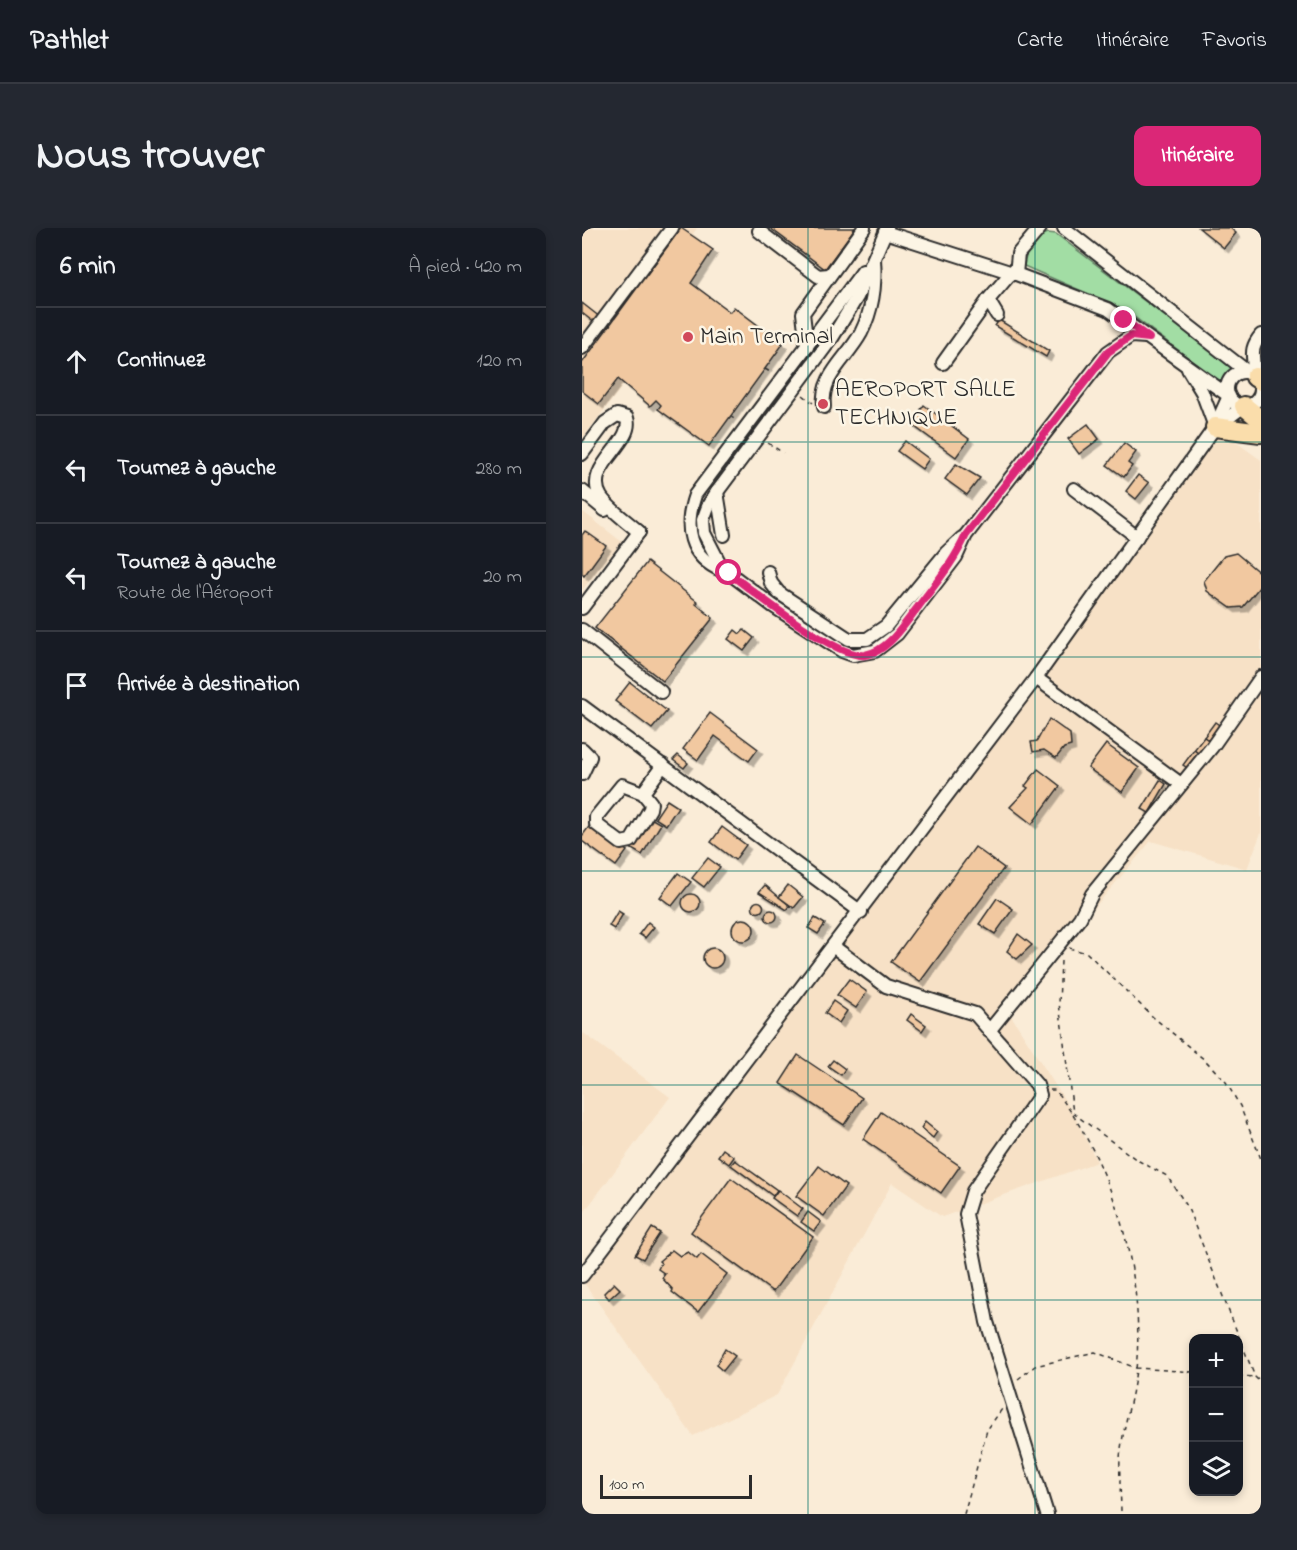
<!DOCTYPE html>
<html lang="fr">
<head>
<meta charset="utf-8">
<style>
	:root { --surface:#171b24; --page:#242831; --text:#f1f3f6; --muted:#9ea1a6; --line:#363941; --accent:#db2777 }
	body { margin:0; font-family:"Indie Flower",sans-serif; background:var(--page); color:var(--text) }
	.controls { position:absolute; right:18px; bottom:18px; display:grid; overflow:hidden; border-radius:12px; box-shadow:0 3px 9px #0003 }
	.controls button { width:54px; height:54px; display:grid; place-items:center; padding:0; border:0; border-bottom:2px solid var(--line); background:var(--surface); color:var(--text); font:30px sans-serif }
	.scale { position:absolute; left:18px; bottom:15px; width:152px; box-sizing:border-box; padding-left:6px; border:3px solid #2b2b2b; border-top:0; font-size:16px; line-height:21px; white-space:nowrap; color:#2b2b2b; -webkit-text-stroke:4px #fcf5e5; paint-order:stroke }
	.stop { position:absolute; width:18px; height:18px; margin:-14px; border:4px solid #db2777; border-radius:50%; background:#fff }
	.stop.end { background:#db2777; border-color:#fff; box-shadow:0 2px 6px #0008 }
	.list { margin:0; padding:0; list-style:none }
	h2 { display:flex; justify-content:space-between; align-items:center; height:78px; margin:0; padding:0 24px; font-size:26px }
	h2 small { font-size:20px; font-weight:400; color:var(--muted) }
	.list li { display:grid; grid-template-columns:39px 1fr auto; gap:18px; align-items:center; box-sizing:border-box; height:108px; padding:0 24px; border-top:2px solid var(--line) }
	.list b { display:block; font-size:22px; white-space:nowrap }
	.list p { margin:0; font-size:20px; white-space:nowrap; color:var(--muted) }
	.list em { font-size:20px; font-style:normal; color:var(--muted) }
	.icon { flex:none; width:33px; height:33px; fill:none; stroke:currentColor; stroke-width:2; stroke-linecap:round; stroke-linejoin:round }
	.map { position:relative; flex:none; width:679px; height:1286px; overflow:hidden; border-radius:12px }
	header { display:flex; align-items:center; gap:36px; box-sizing:border-box; height:84px; padding:0 30px; background:var(--surface); border-bottom:2px solid var(--line) }
	header strong { font-size:28px }
	nav { display:flex; gap:33px; margin-inline-start:auto; font-size:21px }
	.intro { display:flex; align-items:center; justify-content:space-between; box-sizing:border-box; height:144px; padding:0 36px }
	h1 { margin:0; font-size:42px }
	.button { padding:15px 27px; border-radius:12px; background:var(--accent); color:#fff; font-size:21px; font-weight:700 }
	main { display:flex; gap:36px; padding:0 36px }
	aside { flex:1; background:var(--surface); border-radius:12px; box-shadow:0 3px 9px #0003 }
	.map>svg:first-child { display:block }
	.built { fill:#f7e1c6 }
	.green { fill:#a2dda4; stroke:#668468; stroke-width:1.5 }
	.building { fill:#f1c8a0; stroke:#2b2b2b; stroke-width:1.5; filter:url(#shadow) }
	.lines { fill:none; stroke-linecap:round; stroke-linejoin:round }
	.minor-casing { stroke:#2b2b2b; stroke-width:16 }
	.highway-casing { stroke:#2b2b2b; stroke-width:22 }
	.path { stroke:#2b2b2b; stroke-width:1.5; stroke-dasharray:4.5 4.5; stroke-linecap:butt }
	.minor { stroke:#fcf5e5; stroke-width:12 }
	.highway { stroke:#faddab; stroke-width:18 }
	.route { stroke:#db2777; stroke-width:8 }
	.grid { fill:none; stroke:#0f766e; stroke-width:1.5; stroke-opacity:0.55 }
	.poi-dot { fill:#d1495b; stroke:#fcf5e5; stroke-width:2 }
	.labels { text-anchor:middle; dominant-baseline:central; stroke-width:5; stroke-linejoin:round; paint-order:stroke }
	.poi-label { font-size:24px; fill:#2b2b2b; stroke:#fcf5e5; text-anchor:start }
</style>
</head>
<body>
<header>
<strong>Pathlet</strong>
<nav><a>Carte</a><a>Itinéraire</a><a>Favoris</a></nav>
</header>
<div class="intro"><h1>Nous trouver</h1><a class="button">Itinéraire</a></div>
<main>
<aside>
<h2>6 min<small>À pied · 420 m</small></h2>
<ul class="list">
<li><svg class="icon" aria-label="ahead" viewBox="0 0 24 24"><path d="M12 20V5M6 11l6-6 6 6"/></svg><div><b>Continuez</b></div><em>120 m</em></li>
<li><svg class="icon" aria-label="left" viewBox="0 0 24 24"><path d="M17 20v-9H6M10 6l-5 5 5 5"/></svg><div><b>Tournez à gauche</b></div><em>280 m</em></li>
<li><svg class="icon" aria-label="left" viewBox="0 0 24 24"><path d="M17 20v-9H6M10 6l-5 5 5 5"/></svg><div><b>Tournez à gauche</b><p>Route de l'Aéroport</p></div><em>20 m</em></li>
<li><svg class="icon" aria-label="arrive" viewBox="0 0 24 24"><path d="M6 21V4h12l-3 4 3 4H6"/></svg><div><b>Arrivée à destination</b></div></li>
</ul>
</aside>
<div class="map">
<svg width="679" height="1286" viewBox="0 0 679 1286">
	<defs>
		<filter id="shadow"><feDropShadow dx="4.5" dy="4.5" stdDeviation="0" flood-color="#0004"/></filter>
	</defs>
	<rect width="100%" height="100%" fill="#faecd7"/>
	<filter id="ink" filterUnits="userSpaceOnUse"><feTurbulence type="fractalNoise" baseFrequency=".0167" numOctaves="2"/><feDisplacementMap in="SourceGraphic" scale="12" xChannelSelector="R" yChannelSelector="G"/><feConvolveMatrix kernelMatrix="1 2 1 2 8 2 1 2 1" color-interpolation-filters="sRGB"/></filter>
	<g filter="url(#ink)">
		<g class="built">
			<path d="M 0,0 L 115,0 L 111,6 L 131,22 L 109,55 L 148,83 L 152,79 L 201,116 L 127,218 L 76,181 L 79,177 L 74,172 L 68,178 L 42,156 L 0,211 Z"/>
			<path d="M 633,199 L 679,232 L 679,605 L 665,641 L 569,613 L 480,718 L 428,786 L 491,885 L 515,934 L 360,989 L 310,955 L 195,1167 L 111,1208 L 0,1052 Z"/>
			<path d="M 0,283 L 40,314 L 0,362 Z"/>
			<path d="M 0,804 L 88,869 L 0,987 Z"/>
		</g>
		<path class="green" d="M 466,5 L 474,6 L 650,139 L 639,154 L 548,86 L 530,76 L 442,38 C 443,25 453,9 466,5 Z"/>
		<g class="building">
			<path d="M 99,0 L 131,22 L 109,55 L 148,84 L 152,79 L 201,116 L 127,218 L 76,181 L 79,177 L 74,172 L 68,178 L 36,151 L 17,176 L 0,163 L 0,135 Z"/>
			<path d="M 188,0 L 273,0 L 243,41 Z"/>
			<path d="M 617,0 L 648,0 L 654,5 L 642,20 Z"/>
			<path d="M 0,75 L 28,97 L 23,103 L 0,85 Z"/>
			<path d="M 417,92 L 467,123 L 464,129 L 413,98 Z"/>
			<path d="M 342,177 L 387,211 L 374,229 L 329,196 Z"/>
			<path d="M 506,196 L 517,211 L 497,226 L 486,211 Z"/>
			<path d="M 323,213 L 347,231 L 340,241 L 315,223 Z"/>
			<path d="M 542,215 L 554,224 L 546,235 L 550,238 L 542,249 L 525,237 Z"/>
			<path d="M 374,236 L 398,250 L 385,267 L 363,251 Z"/>
			<path d="M 556,247 L 567,255 L 554,271 L 544,263 Z"/>
			<path d="M 3,303 L 24,318 L 2,348 L 0,346 L 0,307 Z"/>
			<path d="M 654,325 L 679,346 L 679,357 L 661,379 L 649,380 L 625,363 L 622,353 L 642,328 Z"/>
			<path d="M 65,334 L 116,374 L 114,376 L 131,390 L 81,453 L 13,400 Z"/>
			<path d="M 153,402 L 158,406 L 162,402 L 172,410 L 162,423 L 146,411 Z"/>
			<path d="M 48,454 L 85,483 L 70,501 L 33,473 Z"/>
			<path d="M 128,485 L 176,521 L 167,533 L 133,508 L 116,532 L 101,521 Z"/>
			<path d="M 467,491 L 488,506 L 489,518 L 482,520 L 474,530 L 462,522 L 451,524 L 449,514 L 455,513 Z"/>
			<path d="M 633,494 L 640,499 L 629,514 L 622,509 Z"/>
			<path d="M 622,509 L 629,514 L 619,527 L 612,522 Z"/>
			<path d="M 524,516 L 557,540 L 540,564 L 506,540 Z"/>
			<path d="M 612,522 L 617,526 L 607,541 L 601,537 Z"/>
			<path d="M 96,527 L 106,535 L 102,540 L 91,532 Z"/>
			<path d="M 456,541 L 478,558 L 450,596 L 428,579 L 446,560 L 443,558 Z"/>
			<path d="M 578,552 L 584,556 L 567,585 L 560,581 Z"/>
			<path d="M 85,572 L 96,579 L 84,597 L 73,590 Z"/>
			<path d="M 67,589 L 79,596 L 60,627 L 48,620 Z"/>
			<path d="M 9,596 L 45,623 L 34,638 L 0,613 L 0,608 Z"/>
			<path d="M 140,599 L 164,617 L 153,632 L 129,614 Z"/>
			<path d="M 393,619 L 422,640 L 338,754 L 309,734 Z"/>
			<path d="M 126,630 L 138,639 L 122,659 L 110,650 Z"/>
			<path d="M 96,645 L 109,654 L 90,678 L 78,669 Z"/>
			<path d="M 183,657 L 208,678 L 205,682 L 177,664 Z"/>
			<path d="M 206,657 L 221,669 L 212,680 L 197,669 Z"/>
			<circle cx="109" cy="675" r="9"/>
			<path d="M 415,670 L 431,681 L 413,706 L 397,696 Z"/>
			<circle cx="176" cy="679" r="5.5"/>
			<circle cx="189" cy="688" r="6"/>
			<path d="M 36,683 L 41,686 L 32,701 L 27,698 Z"/>
			<path d="M 233,690 L 243,696 L 236,706 L 226,700 Z"/>
			<circle cx="161" cy="702" r="11"/>
			<path d="M 66,694 L 72,699 L 63,710 L 57,706 Z"/>
			<path d="M 436,706 L 450,717 L 435,731 L 425,723 Z"/>
			<circle cx="131" cy="730" r="10"/>
			<path d="M 267,751 L 285,764 L 274,780 L 255,767 Z"/>
			<path d="M 251,773 L 265,783 L 257,795 L 243,785 Z"/>
			<path d="M 329,786 L 344,797 L 340,803 L 325,792 Z"/>
			<path d="M 216,827 L 280,870 L 262,897 L 198,855 Z"/>
			<path d="M 251,832 L 263,841 L 259,847 L 246,838 Z"/>
			<path d="M 299,884 L 378,938 L 359,965 L 281,911 Z"/>
			<path d="M 343,894 L 355,904 L 351,910 L 339,900 Z"/>
			<path d="M 141,921 L 152,929 L 147,936 L 136,928 Z"/>
			<path d="M 153,932 L 195,962 L 191,968 L 149,937 Z"/>
			<path d="M 237,938 L 264,958 L 242,988 L 214,968 Z"/>
			<path d="M 149,950 L 231,1009 L 191,1064 L 109,1004 Z"/>
			<path d="M 196,962 L 221,981 L 215,988 L 190,970 Z"/>
			<path d="M 226,984 L 239,994 L 232,1003 L 219,994 Z"/>
			<path d="M 70,1000 L 78,1005 L 61,1031 L 53,1027 Z"/>
			<path d="M 90,1022 L 98,1028 L 106,1024 L 115,1031 L 119,1026 L 145,1046 L 116,1084 L 90,1064 L 91,1062 L 80,1050 L 83,1046 L 76,1041 L 79,1035 L 77,1033 Z"/>
			<path d="M 32,1055 L 38,1061 L 27,1071 L 22,1065 Z"/>
			<path d="M 143,1121 L 153,1128 L 141,1143 L 134,1137 Z"/>
		</g>
		<g class="lines">
			<defs>
				<g id="minor">
					<path d="M 305,0 L 275,69 L 250,110 L 135,264 L 127,276 L 121,292 L 122,305 L 137,334 L 147,345 L 191,378 L 260,423 L 271,427 L 293,423 L 315,406 L 374,329 L 384,307 L 526,124 L 549,108 L 564,109"/>
					<path d="M 482,0 L 667,145"/>
					<path d="M 177,3 L 236,48 L 247,47"/>
					<path d="M 303,4 L 434,46"/>
					<path d="M 415,87 L 406,72 L 429,45"/>
					<path d="M 225,119 L 221,85 L 282,0"/>
					<path d="M 0,120 L 90,0"/>
					<path d="M 361,135 L 406,72"/>
					<path d="M 606,141 L 620,164 L 633,199"/>
					<circle cx="662" cy="161" r="17"/>
					<path d="M 671,147 C 674,129 665,124 679,107"/>
					<path d="M 242,179 C 238,148 265,131 279,105 C 290,83 294,56 292,31"/>
					<path d="M 634,199 L 662,178"/>
					<path d="M 0,226 L 23,195 L 35,187 L 45,190 C 53,215 0,239 19,269 C 28,282 45,293 57,304"/>
					<path d="M 492,261 L 555,309"/>
					<path d="M 0,263 L 23,282"/>
					<path d="M 135,264 L 142,307"/>
					<path d="M 141,343 C 106,329 102,298 113,267 L 281,43"/>
					<path d="M 186,344 L 189,355 L 197,365 L 267,411 L 285,411 L 304,398 L 364,325 L 380,310"/>
					<path d="M 0,380 L 57,304"/>
					<path d="M 0,402 L 79,464"/>
					<path d="M 454,450 L 599,556"/>
					<path d="M 0,478 L 279,684"/>
					<path d="M 0,521 L 8,529 L 0,546"/>
					<path d="M 61,565 L 40,557 L 14,589 L 14,596 L 39,615 L 49,613 L 68,581 L 69,575 L 61,565 L 81,537"/>
					<path d="M 252,719 L 304,758 L 393,786 L 455,857 L 458,867 L 391,963 L 384,986 L 405,1094 L 465,1286"/>
					<path d="M 407,803 L 498,690 L 510,666 L 630,519 L 679,449"/>
					<path d="M 0,1048 L 454,450 L 633,199 L 647,168 L 526,81 L 434,46 L 436,26 L 458,0"/>
				</g>
				<g id="highway">
					<path d="M 673,149 L 679,153"/>
					<path d="M 662,178 L 679,192"/>
					<path d="M 633,199 L 679,205"/>
				</g>
			</defs>
			<use href="#minor" class="minor-casing"/>
			<use href="#highway" class="highway-casing"/>
			<g class="path">
				<path d="M 183,141 L 190,145"/>
				<path d="M 221,167 L 231,175"/>
				<path d="M 148,188 L 155,193"/>
				<path d="M 186,215 L 201,225"/>
				<path d="M 487,720 L 505,725 L 571,789 L 624,833 L 644,854 L 658,878 L 679,931"/>
				<path d="M 479,733 L 477,775 L 491,885 L 555,932 L 585,948 L 605,978 L 673,1149 L 679,1155"/>
				<path d="M 468,862 L 473,862 C 531,935 564,1048 554,1141 C 551,1171 540,1201 538,1231 C 537,1249 539,1268 539,1286"/>
				<path d="M 656,1148 L 672,1149"/>
				<path d="M 436,1151 L 453,1138 L 513,1124 L 554,1140 L 612,1144"/>
				<path d="M 382,1286 L 405,1202 L 420,1181"/>
			</g>
			<use href="#minor" class="minor"/>
			<use href="#highway" class="highway"/>
		</g>
	</g>
	<g class="lines" filter="url(#ink)">
		<path class="route" d="M 147,345 C 172,364 255,431 283,427 C 307,423 322,396 336,379 C 354,355 372,334 384,307 L 526,124 L 549,108 L 567,110 L 542,92"/>
	</g>
	<path class="grid" d="M 226,0 L 226,1286M 453,0 L 453,1286M 0,214 L 679,214M 0,429 L 679,429M 0,643 L 679,643M 0,857 L 679,857M 0,1072 L 679,1072"/>
	<g class="poi-dot">
		<circle cx="106" cy="109" r="6"/>
		<circle cx="241" cy="176" r="6"/>
	</g>
	<g class="labels">
		<g class="poi-label">
			<text x="118" y="109">Main Terminal</text>
			<text x="253" y="162">AEROPORT SALLE<tspan x="253" dy="28">TECHNIQUE</tspan></text>
		</g>
	</g>
</svg>
<div class="controls">
<button>+</button>
<button>−</button>
<button><svg class="icon" aria-label="layers" viewBox="0 0 24 24"><path d="M12 4l9 5-9 5-9-5zM3 14l9 5 9-5"/></svg></button>
</div>
<div class="scale">100 m</div>
<div class="stop" style="left:147px;top:345px"></div>
<div class="stop end" style="left:542px;top:92px"></div>
</div>
</main>
</body>
</html>
